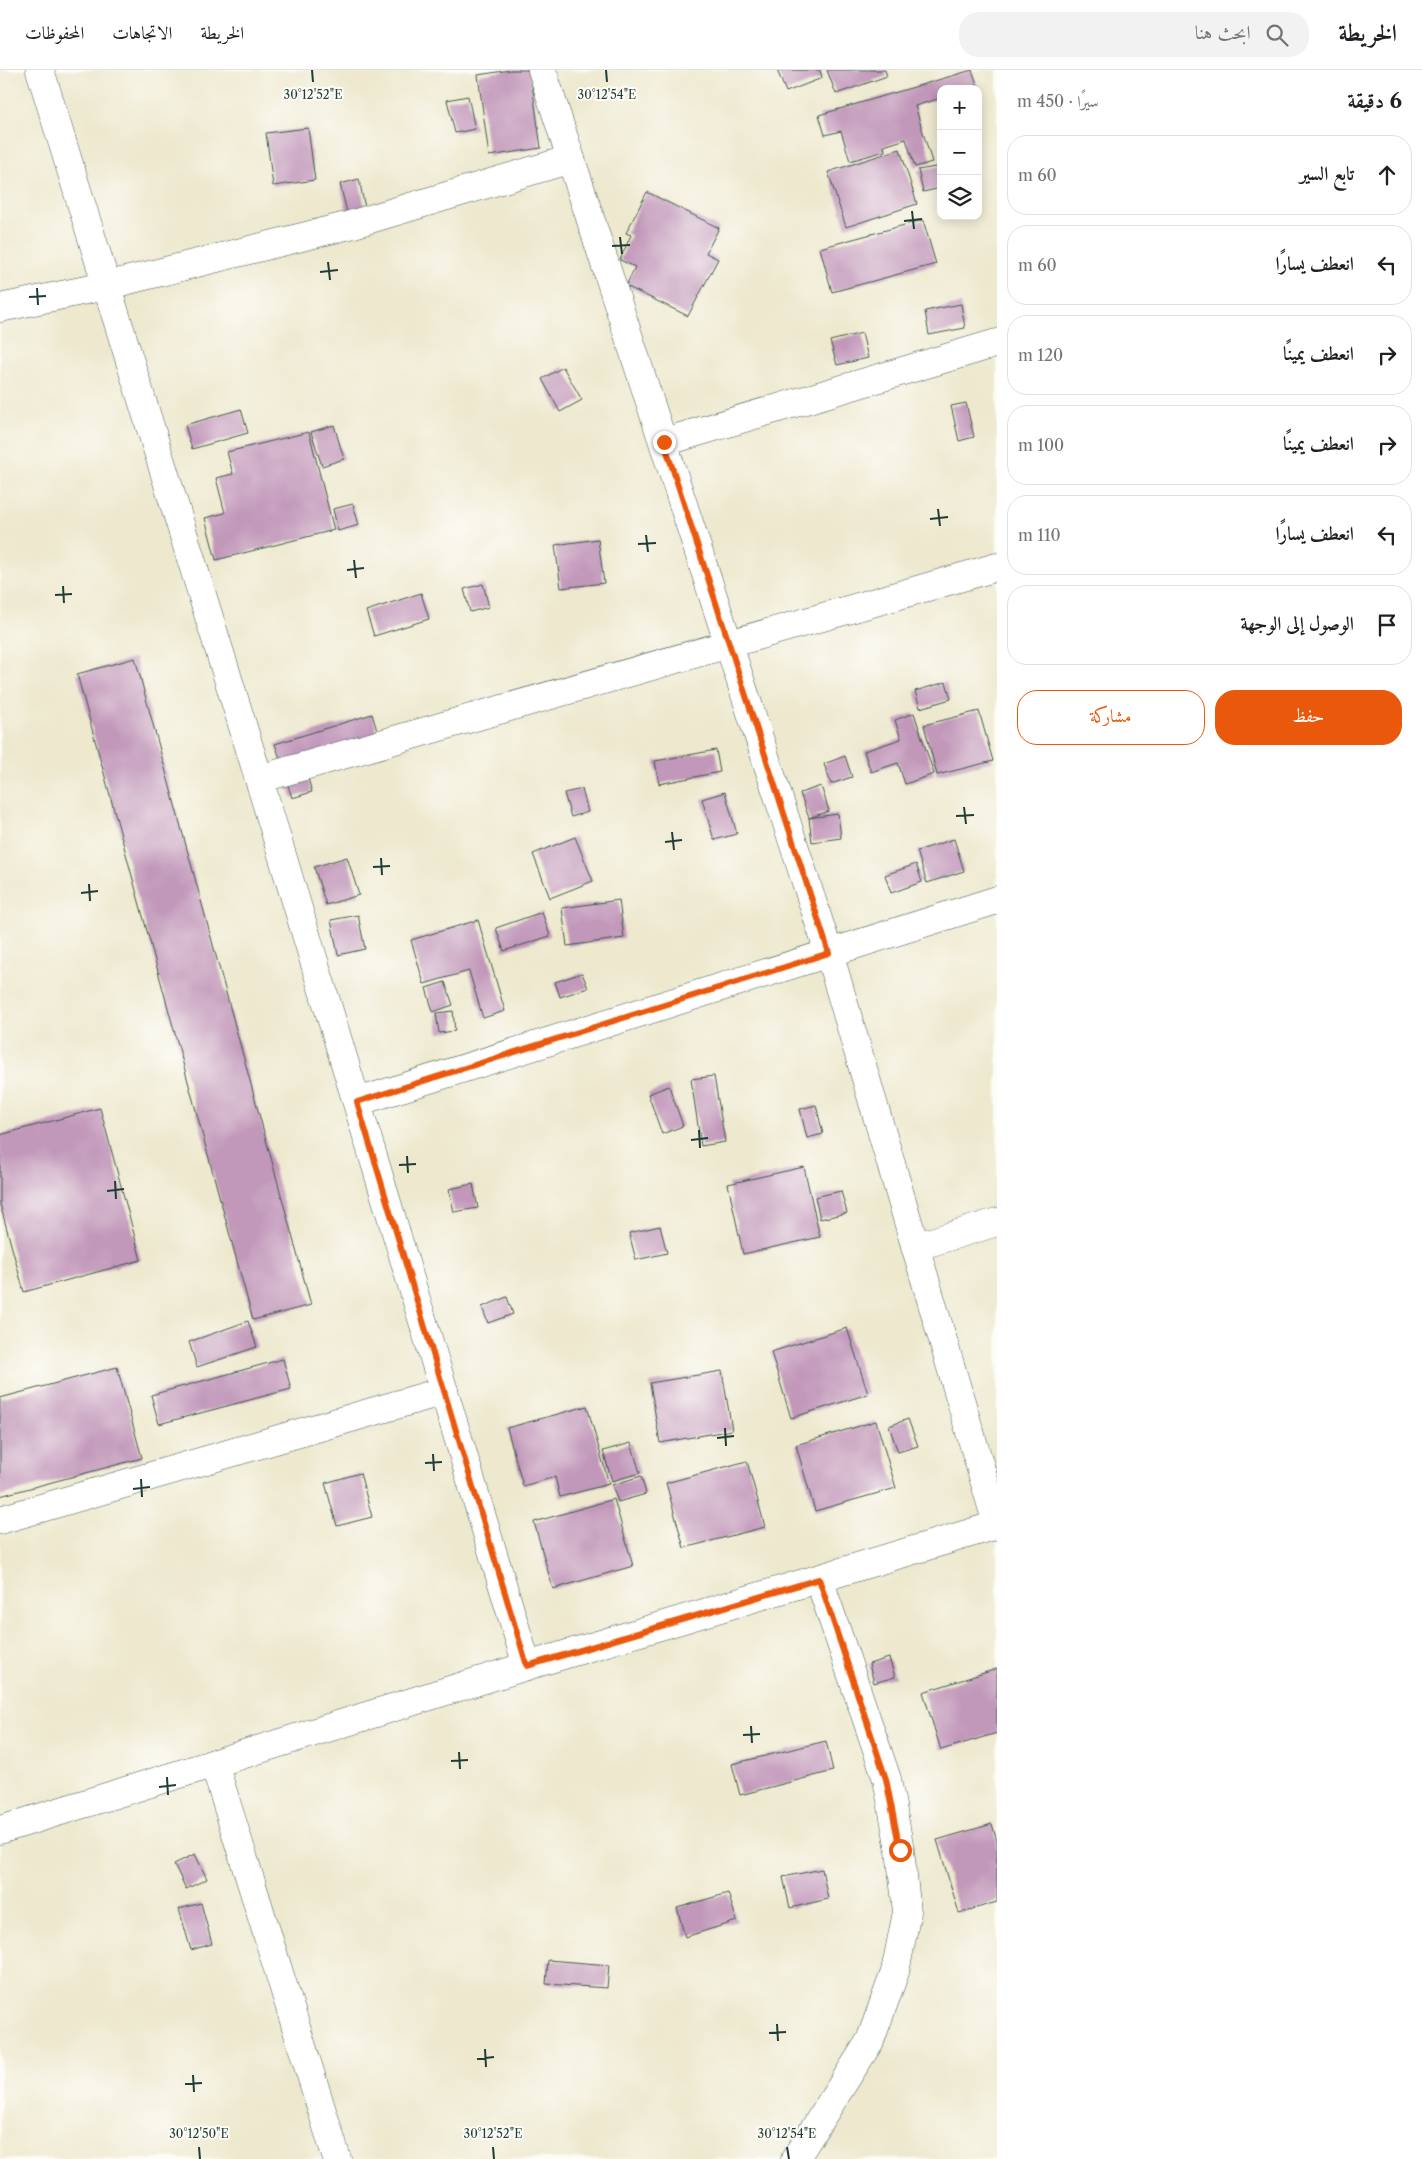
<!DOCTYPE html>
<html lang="ar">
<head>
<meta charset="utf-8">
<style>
	:root { --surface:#fff; --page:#f2f2f2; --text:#202124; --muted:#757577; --line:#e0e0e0; --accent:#ea580c }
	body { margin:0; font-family:"Libre Caslon Text",Amiri,serif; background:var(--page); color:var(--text); direction:rtl }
	.controls { position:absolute; right:15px; top:15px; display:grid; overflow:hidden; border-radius:10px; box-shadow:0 2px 12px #0003 }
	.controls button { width:45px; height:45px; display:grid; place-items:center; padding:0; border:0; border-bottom:1px solid var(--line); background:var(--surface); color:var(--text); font:25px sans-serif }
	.stop { position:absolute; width:15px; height:15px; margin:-11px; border:4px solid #ea580c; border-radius:50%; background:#fff }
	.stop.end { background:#ea580c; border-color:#fff; box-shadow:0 1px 5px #0008 }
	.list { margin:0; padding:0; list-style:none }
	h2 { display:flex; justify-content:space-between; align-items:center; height:65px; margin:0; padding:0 20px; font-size:21px }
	h2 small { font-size:16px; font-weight:400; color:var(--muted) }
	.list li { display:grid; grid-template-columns:32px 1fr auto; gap:15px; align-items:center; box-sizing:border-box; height:80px; margin:0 10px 10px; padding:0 10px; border:1px solid var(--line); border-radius:20px }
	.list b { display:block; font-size:19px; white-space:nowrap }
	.list em { font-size:16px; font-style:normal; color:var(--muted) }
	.actions { display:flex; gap:10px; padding:15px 20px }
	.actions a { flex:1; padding:11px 0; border:1px solid var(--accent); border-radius:20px; text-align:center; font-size:18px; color:var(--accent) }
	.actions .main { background:var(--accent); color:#fff }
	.icon { flex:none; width:28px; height:28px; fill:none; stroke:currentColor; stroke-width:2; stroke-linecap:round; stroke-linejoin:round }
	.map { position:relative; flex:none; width:997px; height:2089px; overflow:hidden; direction:ltr }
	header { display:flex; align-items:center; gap:30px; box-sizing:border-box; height:70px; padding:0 25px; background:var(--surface); border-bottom:1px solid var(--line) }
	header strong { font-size:24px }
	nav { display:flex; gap:28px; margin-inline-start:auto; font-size:18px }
	.search { width:350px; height:45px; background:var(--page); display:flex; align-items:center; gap:12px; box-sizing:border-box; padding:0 18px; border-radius:20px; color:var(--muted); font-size:19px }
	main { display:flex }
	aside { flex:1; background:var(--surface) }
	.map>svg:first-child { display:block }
	.building { fill:#c197ba }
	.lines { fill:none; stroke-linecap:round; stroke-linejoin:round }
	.minor-casing { stroke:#3e574b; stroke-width:29 }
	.minor { stroke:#fff; stroke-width:28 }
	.route { stroke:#ea580c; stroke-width:6 }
	.ticks { fill:none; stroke:#1f3d34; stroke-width:2 }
	.ticks-label { font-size:12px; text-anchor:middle; fill:#1f3d34; stroke:#fdfcf7; stroke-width:4; stroke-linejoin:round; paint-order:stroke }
</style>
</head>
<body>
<header>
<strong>الخريطة</strong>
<div class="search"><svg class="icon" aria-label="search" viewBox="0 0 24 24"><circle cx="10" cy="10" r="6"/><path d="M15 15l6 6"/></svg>ابحث هنا</div>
<nav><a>الخريطة</a><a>الاتجاهات</a><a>المحفوظات</a></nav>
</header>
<main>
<aside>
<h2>6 دقيقة<small>سيرًا · 450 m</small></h2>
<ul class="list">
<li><svg class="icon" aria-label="ahead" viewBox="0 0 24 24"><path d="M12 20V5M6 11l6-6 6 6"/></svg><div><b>تابع السير</b></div><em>60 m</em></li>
<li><svg class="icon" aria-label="left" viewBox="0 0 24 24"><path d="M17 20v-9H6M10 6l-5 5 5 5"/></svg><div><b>انعطف يسارًا</b></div><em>60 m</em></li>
<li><svg class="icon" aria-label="right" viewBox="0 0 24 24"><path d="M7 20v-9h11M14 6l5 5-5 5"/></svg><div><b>انعطف يمينًا</b></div><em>120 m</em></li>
<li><svg class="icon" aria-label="right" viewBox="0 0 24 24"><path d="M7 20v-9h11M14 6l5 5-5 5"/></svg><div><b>انعطف يمينًا</b></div><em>100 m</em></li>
<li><svg class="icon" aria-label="left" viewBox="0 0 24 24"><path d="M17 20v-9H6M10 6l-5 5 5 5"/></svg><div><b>انعطف يسارًا</b></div><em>110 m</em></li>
<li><svg class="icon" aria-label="arrive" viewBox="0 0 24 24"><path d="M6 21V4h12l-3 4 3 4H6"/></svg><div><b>الوصول إلى الوجهة</b></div></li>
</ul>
<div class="actions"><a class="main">حفظ</a><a>مشاركة</a></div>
</aside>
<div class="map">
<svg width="997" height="2089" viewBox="0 0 997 2089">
	<rect width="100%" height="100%" fill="#fdfcf7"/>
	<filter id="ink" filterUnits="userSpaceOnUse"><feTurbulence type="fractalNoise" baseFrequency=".02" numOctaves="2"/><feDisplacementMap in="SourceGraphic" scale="10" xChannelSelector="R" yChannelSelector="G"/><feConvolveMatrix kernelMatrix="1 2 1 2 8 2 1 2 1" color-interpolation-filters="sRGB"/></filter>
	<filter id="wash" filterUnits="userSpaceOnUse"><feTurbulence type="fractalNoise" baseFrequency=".0096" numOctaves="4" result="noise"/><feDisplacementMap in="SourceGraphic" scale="20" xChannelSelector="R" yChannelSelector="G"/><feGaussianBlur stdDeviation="1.12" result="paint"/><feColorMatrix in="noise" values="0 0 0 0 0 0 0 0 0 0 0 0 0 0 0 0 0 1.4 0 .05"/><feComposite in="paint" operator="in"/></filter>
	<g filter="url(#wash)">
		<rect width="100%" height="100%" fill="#ede8ce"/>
		<g id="blocks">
			<g class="building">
				<path d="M 510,0 L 530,0 L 541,78 L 489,86 L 478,5 Z"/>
				<path d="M 777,0 L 820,0 L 822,8 L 786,22 Z"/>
				<path d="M 827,0 L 885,0 L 887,6 L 836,24 Z"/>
				<path d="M 972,0 L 978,17 L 941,19 L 941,28 L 915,36 L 932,92 L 915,97 L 906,69 L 884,76 L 885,81 L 850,91 L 841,61 L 825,65 L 819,45 Z"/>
				<path d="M 468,26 L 475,59 L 455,63 L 447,30 Z"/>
				<path d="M 308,58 L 315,110 L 273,116 L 266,63 Z"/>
				<path d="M 900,79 L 917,134 L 846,157 L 828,102 Z"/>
				<path d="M 941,96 L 941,118 L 923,122 L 918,100 Z"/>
				<path d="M 359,109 L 365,138 L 347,142 L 340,114 Z"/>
				<path d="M 647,122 L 719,158 L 706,183 L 718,189 L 688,246 L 626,216 L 635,197 L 620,190 L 631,165 L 626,163 Z"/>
				<path d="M 923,150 L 936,194 L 832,222 L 820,178 Z"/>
				<path d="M 961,234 L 965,258 L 929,265 L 925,241 Z"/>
				<path d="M 862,263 L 868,288 L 837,295 L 830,271 Z"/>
				<path d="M 563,297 L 582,330 L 560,342 L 542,309 Z"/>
				<path d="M 966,333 L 974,367 L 959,371 L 951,336 Z"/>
				<path d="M 241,339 L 248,363 L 192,379 L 185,355 Z"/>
				<path d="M 334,355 L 344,389 L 322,396 L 311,362 Z"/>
				<path d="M 309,362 L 334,460 L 216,490 L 205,448 L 225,443 L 216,408 L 233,404 L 227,382 Z"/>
				<path d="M 353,434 L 359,455 L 338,461 L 333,439 Z"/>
				<path d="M 598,469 L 604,513 L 561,518 L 555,475 Z"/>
				<path d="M 483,514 L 489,537 L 470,542 L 464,519 Z"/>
				<path d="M 421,523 L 429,549 L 374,566 L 366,541 Z"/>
				<path d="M 135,588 L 311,1235 L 253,1250 L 77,604 Z"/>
				<path d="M 946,612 L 951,629 L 920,638 L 915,621 Z"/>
				<path d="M 979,641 L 993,691 L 937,705 L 924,655 Z"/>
				<path d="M 914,643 L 934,704 L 905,714 L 898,693 L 871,702 L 864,681 L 901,669 L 895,650 Z"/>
				<path d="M 372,644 L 381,674 L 282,694 L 275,674 Z"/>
				<path d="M 716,680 L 720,702 L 659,714 L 655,691 Z"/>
				<path d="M 845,686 L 852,707 L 831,714 L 824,694 Z"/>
				<path d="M 306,702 L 312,722 L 292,728 L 286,709 Z"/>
				<path d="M 821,716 L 829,741 L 809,748 L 800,723 Z"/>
				<path d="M 582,719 L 588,742 L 571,747 L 564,723 Z"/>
				<path d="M 725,722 L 737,764 L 714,770 L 702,729 Z"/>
				<path d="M 838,744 L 841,768 L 812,772 L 809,748 Z"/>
				<path d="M 575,767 L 593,811 L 550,828 L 533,784 Z"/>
				<path d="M 954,769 L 964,801 L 927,813 L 917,781 Z"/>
				<path d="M 347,787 L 359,825 L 326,835 L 314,797 Z"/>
				<path d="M 916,794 L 922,812 L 891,823 L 885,805 Z"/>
				<path d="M 619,830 L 624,868 L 567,876 L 562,838 Z"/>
				<path d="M 542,842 L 550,866 L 504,881 L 496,858 Z"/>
				<path d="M 358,845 L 365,879 L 338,885 L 331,850 Z"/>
				<path d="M 478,850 L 505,941 L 483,948 L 469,901 L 424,914 L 411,870 Z"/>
				<path d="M 582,903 L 588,918 L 560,927 L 555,912 Z"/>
				<path d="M 445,912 L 453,935 L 433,942 L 426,918 Z"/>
				<path d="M 453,941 L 455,961 L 439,963 L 436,943 Z"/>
				<path d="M 714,1006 L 725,1072 L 701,1076 L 691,1009 Z"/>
				<path d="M 669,1016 L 683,1056 L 662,1064 L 648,1024 Z"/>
				<path d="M 816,1035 L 823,1064 L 807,1068 L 800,1039 Z"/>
				<path d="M 100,1038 L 141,1190 L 24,1222 L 0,1134 L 0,1065 Z"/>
				<path d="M 804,1097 L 820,1167 L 743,1184 L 728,1114 Z"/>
				<path d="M 473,1114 L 478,1138 L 454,1142 L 449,1119 Z"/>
				<path d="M 841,1121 L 847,1143 L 820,1149 L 815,1127 Z"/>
				<path d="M 660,1156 L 667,1183 L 636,1190 L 629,1163 Z"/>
				<path d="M 507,1227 L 513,1244 L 488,1253 L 482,1237 Z"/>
				<path d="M 248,1251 L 257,1277 L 197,1297 L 189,1272 Z"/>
				<path d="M 847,1258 L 868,1324 L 791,1348 L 771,1282 Z"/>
				<path d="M 283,1289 L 291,1319 L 159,1354 L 151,1325 Z"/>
				<path d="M 117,1297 L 142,1388 L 0,1426 L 0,1328 Z"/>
				<path d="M 722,1301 L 732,1360 L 660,1373 L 650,1313 Z"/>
				<path d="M 587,1336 L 609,1414 L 560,1427 L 555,1407 L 523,1416 L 507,1358 Z"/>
				<path d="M 908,1349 L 918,1376 L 898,1382 L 889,1356 Z"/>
				<path d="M 876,1351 L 896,1418 L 815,1441 L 796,1375 Z"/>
				<path d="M 631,1373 L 640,1403 L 612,1411 L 603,1381 Z"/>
				<path d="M 747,1391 L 765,1457 L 684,1478 L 666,1413 Z"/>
				<path d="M 360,1403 L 372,1447 L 337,1456 L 325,1413 Z"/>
				<path d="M 641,1406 L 646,1424 L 618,1432 L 612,1415 Z"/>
				<path d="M 614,1429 L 633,1496 L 553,1519 L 534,1452 Z"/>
				<path d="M 889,1588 L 895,1607 L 874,1613 L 869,1594 Z"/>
				<path d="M 997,1599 L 997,1663 L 941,1680 L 923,1622 Z"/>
				<path d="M 826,1671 L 833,1701 L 740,1725 L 732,1694 Z"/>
				<path d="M 992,1754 L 997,1771 L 997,1832 L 959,1843 L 937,1770 Z"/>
				<path d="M 195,1784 L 207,1809 L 186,1819 L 174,1794 Z"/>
				<path d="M 822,1799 L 828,1829 L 790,1838 L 783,1807 Z"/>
				<path d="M 728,1823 L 737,1851 L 685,1867 L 677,1838 Z"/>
				<path d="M 201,1833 L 212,1874 L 191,1880 L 179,1839 Z"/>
				<path d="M 548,1890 L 609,1895 L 607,1918 L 546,1914 Z"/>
			</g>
		</g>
	</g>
	<g filter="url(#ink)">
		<use href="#blocks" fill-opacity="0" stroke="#3e574b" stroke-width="1"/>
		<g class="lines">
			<defs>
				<g id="minor">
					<path d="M 40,0 L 259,709 L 527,1596"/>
					<path d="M 542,0 L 829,883 L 997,1454"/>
					<path d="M 0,238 L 105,216 L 350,155 L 571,89"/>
					<path d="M 664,372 L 997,273"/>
					<path d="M 259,709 L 997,497"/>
					<path d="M 357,1032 L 997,830"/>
					<path d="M 915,1177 L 997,1152"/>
					<path d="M 0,1450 L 444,1321"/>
					<path d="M 214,1693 L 337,2089"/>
					<path d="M 0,1760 L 527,1596 L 997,1455"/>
					<path d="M 795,2089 L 870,1971 L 895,1902 L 907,1842 L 900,1780 L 887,1709 L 819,1509"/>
				</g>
			</defs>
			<use href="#minor" class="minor-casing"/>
			<use href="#minor" class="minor"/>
		</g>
	</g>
	<g class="lines" filter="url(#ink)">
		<path class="route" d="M 664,372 L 829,883 L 357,1032 L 527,1596 L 819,1509 L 886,1709 L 900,1780"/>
	</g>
	<path class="ticks" d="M 312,0 L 313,12M 606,0 L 607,12M 912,141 L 914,159M 904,151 L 922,149M 620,167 L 622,184M 612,176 L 630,175M 328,192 L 330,210M 320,202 L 338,200M 37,218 L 38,235M 29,227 L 46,226M 938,439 L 940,456M 930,449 L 948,447M 646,465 L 648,482M 638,474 L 656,473M 354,490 L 356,508M 347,500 L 364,498M 63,516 L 64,533M 55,525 L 72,524M 964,737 L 966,754M 956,746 L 974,745M 672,762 L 674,780M 665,772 L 682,770M 381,788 L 382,805M 373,797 L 390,796M 89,814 L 90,831M 81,823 L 98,821M 699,1060 L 700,1078M 691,1070 L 708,1068M 407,1086 L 408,1103M 399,1095 L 416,1094M 115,1111 L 116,1129M 107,1121 L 124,1119M 725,1358 L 726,1376M 717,1368 L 734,1366M 433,1384 L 434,1401M 425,1393 L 442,1392M 141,1409 L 142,1427M 133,1419 L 150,1417M 751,1656 L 752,1673M 743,1665 L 760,1664M 459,1682 L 460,1699M 451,1691 L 468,1690M 167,1707 L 168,1725M 159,1717 L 176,1715M 777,1954 L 778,1971M 769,1963 L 786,1962M 485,1979 L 486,1997M 477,1989 L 494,1987M 193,2005 L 194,2022M 185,2014 L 202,2013M 199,2077 L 200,2089M 493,2077 L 494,2089M 787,2077 L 789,2089"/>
	<g class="ticks-label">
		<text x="313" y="29">30°12'52"E</text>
		<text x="607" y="29">30°12'54"E</text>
		<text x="199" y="2068">30°12'50"E</text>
		<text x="493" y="2068">30°12'52"E</text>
		<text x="787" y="2068">30°12'54"E</text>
	</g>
</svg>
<div class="controls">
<button>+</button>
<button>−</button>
<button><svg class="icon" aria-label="layers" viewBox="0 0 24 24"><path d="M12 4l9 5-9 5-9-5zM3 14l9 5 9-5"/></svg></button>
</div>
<div class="stop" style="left:900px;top:1780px"></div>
<div class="stop end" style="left:664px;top:372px"></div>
</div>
</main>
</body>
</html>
